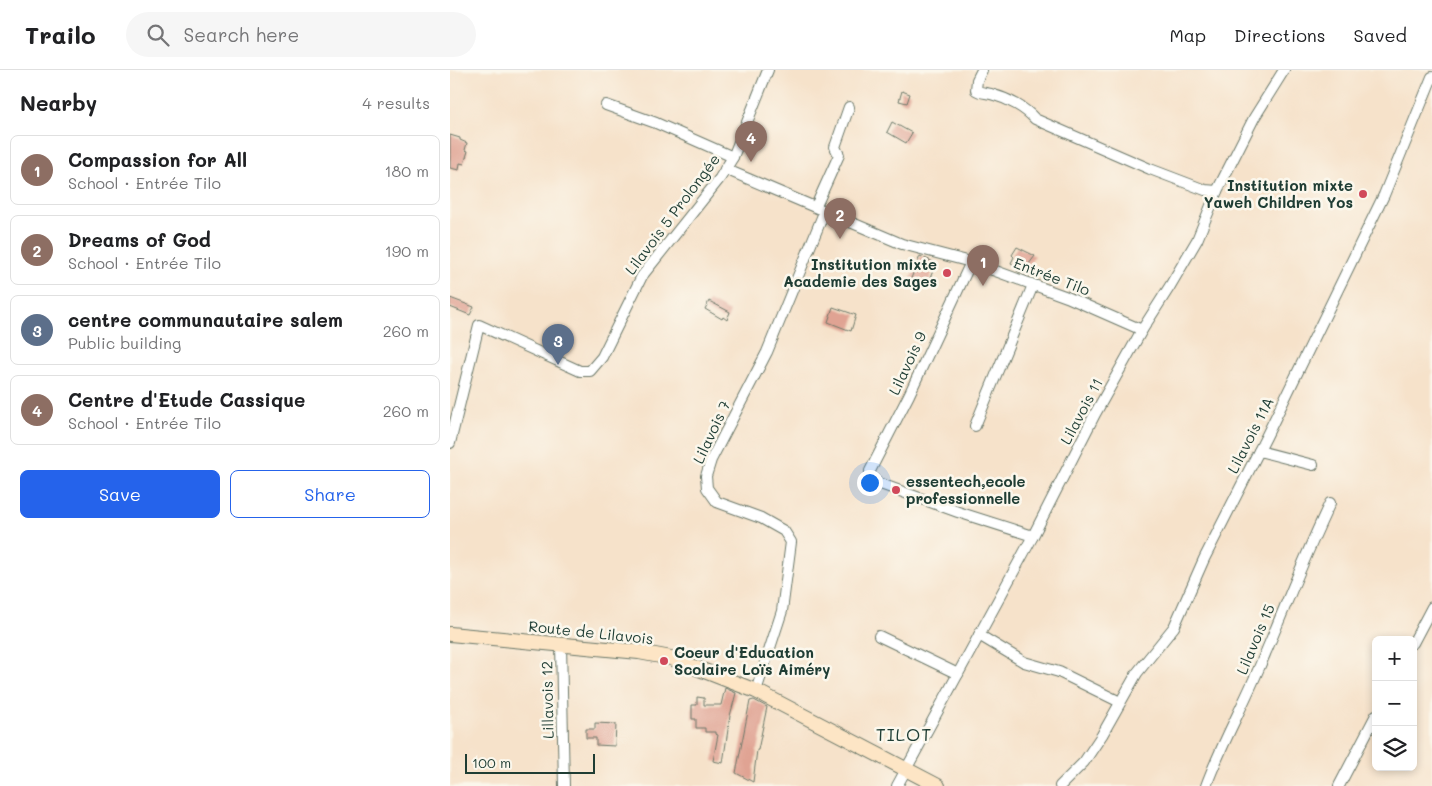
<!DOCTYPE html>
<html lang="en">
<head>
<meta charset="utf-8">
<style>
	:root { --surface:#fff; --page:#f6f6f6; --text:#202124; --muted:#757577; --line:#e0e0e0; --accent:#2563eb }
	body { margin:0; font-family:Mali,sans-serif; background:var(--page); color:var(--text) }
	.controls { position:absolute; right:15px; bottom:15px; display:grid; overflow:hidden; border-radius:8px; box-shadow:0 2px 8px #0003 }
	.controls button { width:45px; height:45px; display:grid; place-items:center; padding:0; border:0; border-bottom:1px solid var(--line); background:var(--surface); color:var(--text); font:25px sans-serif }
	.scale { position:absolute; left:15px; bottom:12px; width:130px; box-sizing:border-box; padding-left:5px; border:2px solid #1f3d34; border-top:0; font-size:14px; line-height:18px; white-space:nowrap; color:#1f3d34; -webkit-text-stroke:4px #fbf7ec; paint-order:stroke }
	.you { position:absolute; left:419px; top:412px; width:18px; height:18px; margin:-12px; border:4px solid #fff; border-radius:50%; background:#1a73e8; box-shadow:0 0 0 8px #1a73e833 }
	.badge { display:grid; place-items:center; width:32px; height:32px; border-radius:50%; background:var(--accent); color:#fff; font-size:16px; font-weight:700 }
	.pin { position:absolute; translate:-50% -41px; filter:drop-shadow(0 1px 2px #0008) }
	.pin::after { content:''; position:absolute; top:26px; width:18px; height:15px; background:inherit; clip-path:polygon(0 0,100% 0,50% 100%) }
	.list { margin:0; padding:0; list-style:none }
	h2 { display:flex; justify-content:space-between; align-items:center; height:65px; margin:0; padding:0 20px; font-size:21px }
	h2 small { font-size:16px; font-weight:400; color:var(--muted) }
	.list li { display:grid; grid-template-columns:32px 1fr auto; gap:15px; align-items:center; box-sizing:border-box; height:70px; margin:0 10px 10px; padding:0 10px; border:1px solid var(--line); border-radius:8px }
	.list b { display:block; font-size:19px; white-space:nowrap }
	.list p { margin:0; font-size:16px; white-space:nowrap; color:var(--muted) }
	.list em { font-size:16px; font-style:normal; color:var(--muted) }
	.actions { display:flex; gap:10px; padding:15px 20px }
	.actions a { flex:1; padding:11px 0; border:1px solid var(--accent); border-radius:8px; text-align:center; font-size:18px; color:var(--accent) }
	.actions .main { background:var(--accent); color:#fff }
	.icon { flex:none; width:28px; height:28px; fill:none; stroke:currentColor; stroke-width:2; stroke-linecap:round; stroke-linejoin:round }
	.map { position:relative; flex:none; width:982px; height:716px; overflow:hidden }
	header { display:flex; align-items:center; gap:30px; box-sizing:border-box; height:70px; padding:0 25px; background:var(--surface); border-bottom:1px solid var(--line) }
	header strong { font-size:24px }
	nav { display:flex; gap:28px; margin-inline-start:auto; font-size:18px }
	.search { width:350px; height:45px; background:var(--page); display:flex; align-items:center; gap:12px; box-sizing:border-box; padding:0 18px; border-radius:28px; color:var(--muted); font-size:19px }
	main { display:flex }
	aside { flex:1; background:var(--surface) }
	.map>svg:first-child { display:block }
	.building { fill:#e0a393 }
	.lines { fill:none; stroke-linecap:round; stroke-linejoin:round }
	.street-casing { stroke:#6a7768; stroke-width:12 }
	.secondary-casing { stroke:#6a7768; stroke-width:16 }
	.street { stroke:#fff; stroke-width:10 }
	.secondary { stroke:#fde5c5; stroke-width:14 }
	.poi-dot { fill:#d1495b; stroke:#fbf7ec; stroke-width:2 }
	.labels { text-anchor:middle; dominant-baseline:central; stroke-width:5; stroke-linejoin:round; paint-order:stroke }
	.poi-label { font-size:15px; font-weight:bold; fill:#1f3d34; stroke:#fbf7ec; text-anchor:end }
	.street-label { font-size:15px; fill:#1f3d34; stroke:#fbf7ec }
	.quarter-label { font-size:18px; letter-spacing:1px; fill:#1f3d34; stroke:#fbf7ec }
</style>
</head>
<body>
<header>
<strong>Trailo</strong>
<div class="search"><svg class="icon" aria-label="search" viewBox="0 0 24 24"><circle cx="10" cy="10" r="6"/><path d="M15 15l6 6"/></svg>Search here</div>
<nav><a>Map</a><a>Directions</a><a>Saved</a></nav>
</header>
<main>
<aside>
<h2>Nearby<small>4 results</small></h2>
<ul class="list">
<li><span class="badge" style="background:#8d6e63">1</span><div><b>Compassion for All</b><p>School · Entrée Tilo</p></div><em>180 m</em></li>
<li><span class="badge" style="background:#8d6e63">2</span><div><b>Dreams of God</b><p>School · Entrée Tilo</p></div><em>190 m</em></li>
<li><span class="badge" style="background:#5c6f8a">3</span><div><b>centre communautaire salem</b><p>Public building</p></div><em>260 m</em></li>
<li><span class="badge" style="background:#8d6e63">4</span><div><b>Centre d'Etude Cassique</b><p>School · Entrée Tilo</p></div><em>260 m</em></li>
</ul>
<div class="actions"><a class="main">Save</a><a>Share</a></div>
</aside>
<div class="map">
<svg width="982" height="716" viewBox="0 0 982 716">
	<rect width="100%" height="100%" fill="#fbf7ec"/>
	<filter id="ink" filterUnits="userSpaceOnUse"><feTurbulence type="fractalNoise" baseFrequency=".02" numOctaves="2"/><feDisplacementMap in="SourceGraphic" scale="10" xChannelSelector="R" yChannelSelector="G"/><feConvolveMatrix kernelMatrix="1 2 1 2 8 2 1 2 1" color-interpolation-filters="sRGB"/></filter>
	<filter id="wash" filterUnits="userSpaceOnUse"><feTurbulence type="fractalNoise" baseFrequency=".0096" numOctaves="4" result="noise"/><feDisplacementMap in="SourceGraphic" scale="20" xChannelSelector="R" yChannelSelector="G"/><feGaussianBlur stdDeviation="1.12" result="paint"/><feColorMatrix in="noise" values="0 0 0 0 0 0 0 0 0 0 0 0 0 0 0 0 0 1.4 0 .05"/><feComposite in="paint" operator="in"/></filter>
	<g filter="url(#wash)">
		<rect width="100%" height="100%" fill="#f6e2ca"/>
		<g id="blocks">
			<g class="building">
				<path d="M 452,21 L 460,24 L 457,33 L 449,31 Z"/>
				<path d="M 442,52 L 462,63 L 456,73 L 437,62 Z"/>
				<path d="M 0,65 L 10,68 L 10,70 L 17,73 L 15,80 L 18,81 L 14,94 L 10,93 L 9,100 L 0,98 Z"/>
				<path d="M 567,177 L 585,186 L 572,203 L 567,201 L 568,198 L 561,193 L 564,187 L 562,185 Z"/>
				<path d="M 470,186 L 486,193 L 477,216 L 460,211 Z"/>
				<path d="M 0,228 L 24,237 L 20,245 L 0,237 Z"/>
				<path d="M 259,231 L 280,242 L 277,250 L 273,247 L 272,249 L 255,239 Z"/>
				<path d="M 383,237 L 406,245 L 401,261 L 378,252 Z"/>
				<path d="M 275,618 L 286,623 L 280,646 L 273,693 L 263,691 L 268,665 L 265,664 L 265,662 L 255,662 L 255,658 L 246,658 L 246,649 L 242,649 L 242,635 L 247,635 L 247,627 L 254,628 L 254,635 L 271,635 Z"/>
				<path d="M 304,630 L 317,637 L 308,680 L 307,680 L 303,712 L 286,703 L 300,631 Z"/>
				<path d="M 145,653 L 166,654 L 165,676 L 146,675 L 146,668 L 136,668 L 136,659 L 145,659 Z"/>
			</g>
		</g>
	</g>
	<g filter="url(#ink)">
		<use href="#blocks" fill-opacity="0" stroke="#6a7768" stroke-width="1"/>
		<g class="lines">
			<defs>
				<g id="street">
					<path d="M 532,0 L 527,10 L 526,20 C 532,24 537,22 544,25 C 559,29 575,38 585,49 L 700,99 L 755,120 L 767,121"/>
					<path d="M 156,35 L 206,53 L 283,87"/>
					<path d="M 275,99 L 452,174 L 521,192 L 617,227 L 692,260"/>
					<path d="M 366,136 L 389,85 L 385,77 L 399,37"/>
					<path d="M 521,192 L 459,325 L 420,401 L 420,406 L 428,413 L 508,442 L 583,466"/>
					<path d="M 525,356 L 583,215"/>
					<path d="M 0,373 L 29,255 L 130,301 L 140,301 L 152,287 L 192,206 L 270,108 L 283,87 L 318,0"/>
					<path d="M 809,381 L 863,395"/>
					<path d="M 529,565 L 574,592 L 609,602 L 670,632"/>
					<path d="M 429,566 L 508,604"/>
					<path d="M 963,573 L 982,537"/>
					<path d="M 111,574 L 114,716"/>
					<path d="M 306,621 L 332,541 L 341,472 L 334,461 L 311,448 L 267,432 L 257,418 L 256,406 L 261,390 L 317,282 L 375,140"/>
					<path d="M 447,716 L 583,466 L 645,344 L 692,260 L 720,216 L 747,170 L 767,121 L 804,48 L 834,0"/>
					<path d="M 610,716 L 634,692 L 652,665 L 687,603 L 724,557 L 754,489 L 816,367 L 934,125 L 982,7"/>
					<path d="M 756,716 C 771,675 792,638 809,598 C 833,543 854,487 880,433"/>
					<path d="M 889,716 L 926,645"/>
				</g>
				<path id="secondary" d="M 0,564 L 189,582 L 221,588 L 306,621 L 488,716"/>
			</defs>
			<use href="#street" class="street-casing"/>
			<use href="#secondary" class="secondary-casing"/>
			<use href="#street" class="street"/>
			<use href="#secondary" class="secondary"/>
		</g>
	</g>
	<g class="poi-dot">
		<circle cx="913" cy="124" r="5"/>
		<circle cx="497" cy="203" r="5"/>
		<circle cx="446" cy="420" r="5"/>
		<circle cx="214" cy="591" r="5"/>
	</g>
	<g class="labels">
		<g class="poi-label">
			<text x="903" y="115">Institution mixte<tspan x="903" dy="17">Yaweh Children Yos</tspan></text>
			<text x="487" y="194">Institution mixte<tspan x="487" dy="17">Academie des Sages</tspan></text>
			<text x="456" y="411" text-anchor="start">essentech,ecole<tspan x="456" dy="17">professionnelle</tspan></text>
			<text x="224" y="582" text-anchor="start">Coeur d'Education<tspan x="224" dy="17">Scolaire Loïs Aiméry</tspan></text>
		</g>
		<g class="street-label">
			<text transform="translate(222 144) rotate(-53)">Lilavois 5 Prolongée</text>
			<text transform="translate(602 206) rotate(21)">Entrée Tilo</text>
			<text transform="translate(457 293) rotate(-65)">Lilavois 9</text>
			<text transform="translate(631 341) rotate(-62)">Lilavois 11</text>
			<text transform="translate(261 362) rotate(-65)">Lilavois 7</text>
			<text transform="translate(800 365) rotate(-63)">Lilavois 11A</text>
			<text transform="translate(141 562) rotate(6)">Route de Lilavois</text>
			<text transform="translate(805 569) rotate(-67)">Lilavois 15</text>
			<text transform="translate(97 630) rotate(-91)">Lillavois 12</text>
		</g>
		<g class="quarter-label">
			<text x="454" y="664">TILOT</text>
		</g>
	</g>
</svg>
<div class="controls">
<button>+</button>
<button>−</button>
<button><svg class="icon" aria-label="layers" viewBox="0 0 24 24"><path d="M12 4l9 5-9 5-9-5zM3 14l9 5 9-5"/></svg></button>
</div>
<div class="scale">100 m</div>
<div class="you"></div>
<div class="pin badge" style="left:533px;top:216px;background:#8d6e63">1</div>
<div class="pin badge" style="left:390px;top:169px;background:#8d6e63">2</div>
<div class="pin badge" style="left:108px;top:295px;background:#5c6f8a">3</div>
<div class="pin badge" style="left:301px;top:92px;background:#8d6e63">4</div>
</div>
</main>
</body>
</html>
